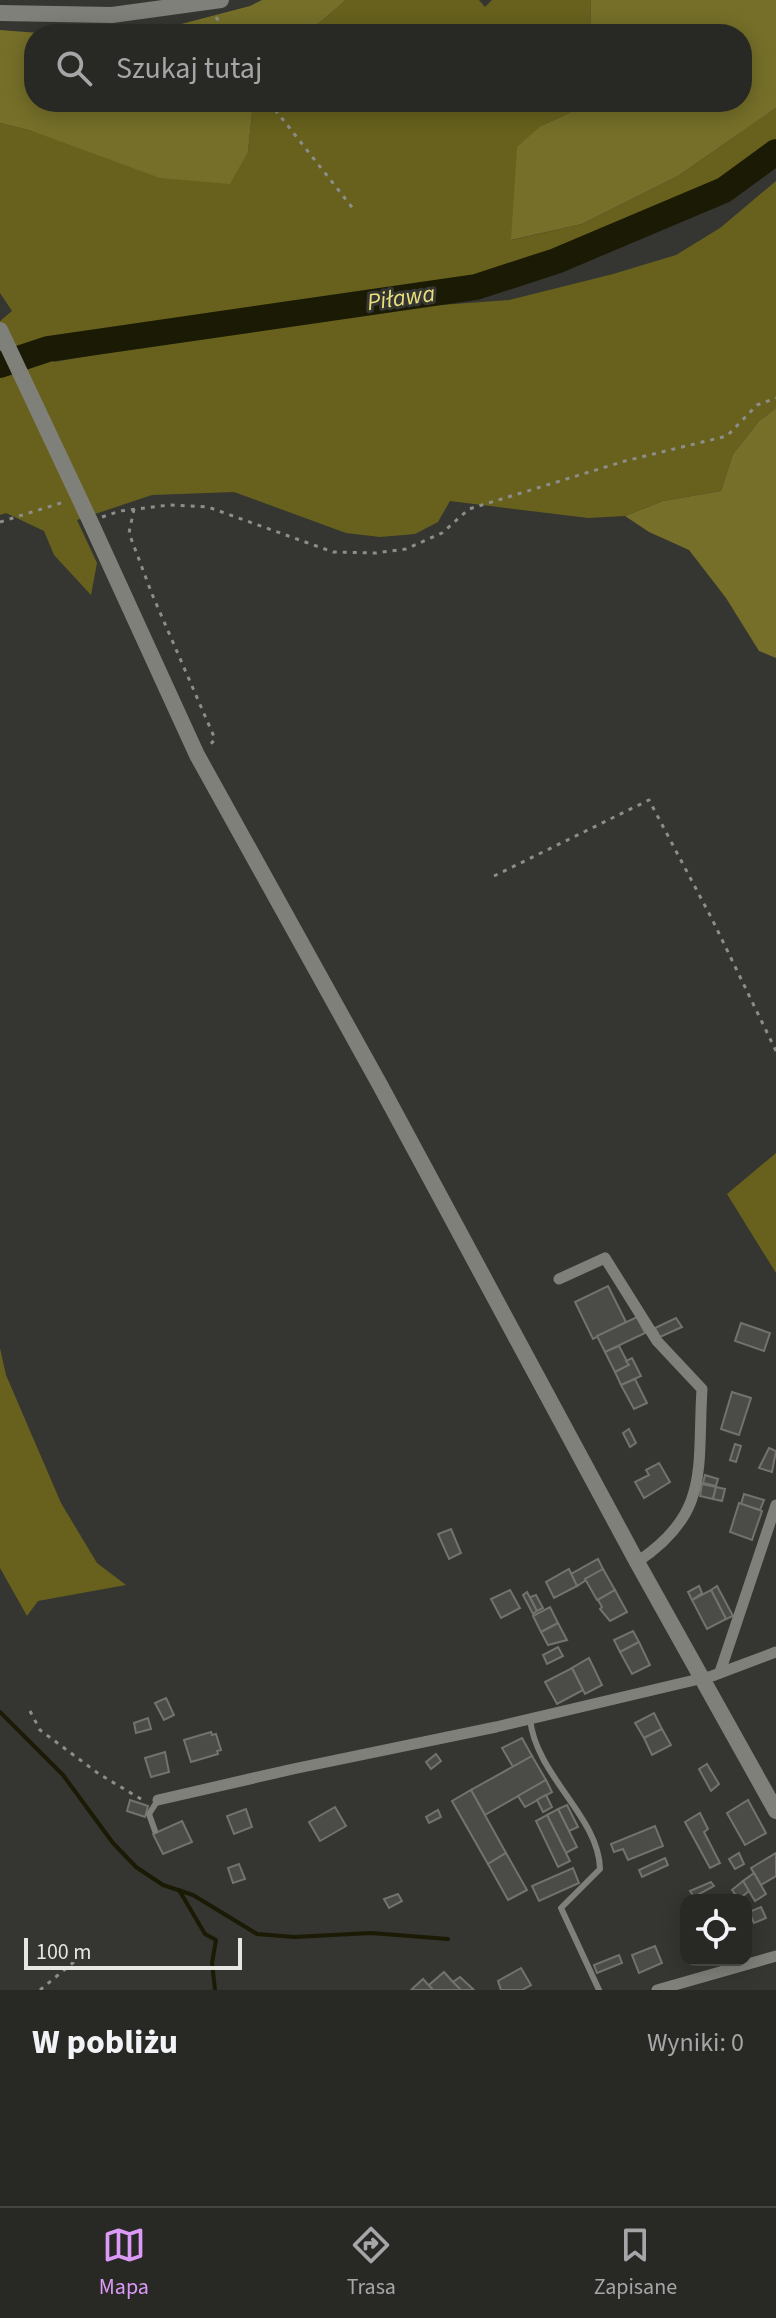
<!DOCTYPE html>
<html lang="pl">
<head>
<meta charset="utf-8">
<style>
	:root { --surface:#282825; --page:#343432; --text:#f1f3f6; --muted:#a5a6a7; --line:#444442; --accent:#da9af6 }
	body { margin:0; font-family:"Source Sans 3",sans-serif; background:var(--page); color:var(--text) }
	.controls { position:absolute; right:24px; bottom:24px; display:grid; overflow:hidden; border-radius:16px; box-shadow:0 4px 20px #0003 }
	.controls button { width:72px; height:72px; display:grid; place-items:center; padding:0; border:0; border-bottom:2px solid var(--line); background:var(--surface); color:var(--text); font:40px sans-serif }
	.scale { position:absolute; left:24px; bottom:20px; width:218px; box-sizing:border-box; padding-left:8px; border:4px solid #e6e6e3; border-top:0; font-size:22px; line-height:28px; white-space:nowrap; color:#e6e6e3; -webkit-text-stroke:6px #353531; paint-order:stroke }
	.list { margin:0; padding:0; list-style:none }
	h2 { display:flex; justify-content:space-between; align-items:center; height:104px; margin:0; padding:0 32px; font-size:34px }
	h2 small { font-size:26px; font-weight:400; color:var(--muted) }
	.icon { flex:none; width:44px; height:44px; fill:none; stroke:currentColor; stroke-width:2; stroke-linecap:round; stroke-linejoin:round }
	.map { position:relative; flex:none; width:776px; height:1990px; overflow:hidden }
	.search { position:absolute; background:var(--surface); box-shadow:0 4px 20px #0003; left:24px; right:24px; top:24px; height:88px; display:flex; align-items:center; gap:20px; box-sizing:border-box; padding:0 28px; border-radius:32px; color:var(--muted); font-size:30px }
	.sheet { height:216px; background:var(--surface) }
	nav { display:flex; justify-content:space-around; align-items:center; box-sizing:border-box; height:112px; border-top:2px solid var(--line); background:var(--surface); font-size:22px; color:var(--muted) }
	nav a { display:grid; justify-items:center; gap:4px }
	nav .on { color:var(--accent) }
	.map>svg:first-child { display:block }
	.green { fill:#67611d }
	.forest { fill:#756f29 }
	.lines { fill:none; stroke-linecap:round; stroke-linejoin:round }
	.stream { stroke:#1b1a04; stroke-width:4 }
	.river { stroke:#1b1a04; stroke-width:26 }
	.building { fill:#4b4b47; stroke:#73726d; stroke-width:2 }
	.path { stroke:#8d8d8a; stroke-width:3; stroke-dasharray:4 6; stroke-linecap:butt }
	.lane { stroke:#80807b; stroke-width:6 }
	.street { stroke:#80807b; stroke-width:11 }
	.secondary { stroke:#80807b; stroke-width:16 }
	.labels { text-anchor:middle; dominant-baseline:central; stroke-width:6; stroke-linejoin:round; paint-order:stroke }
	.water-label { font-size:24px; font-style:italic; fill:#e6df7b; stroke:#353531 }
</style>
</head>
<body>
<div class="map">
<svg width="776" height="1990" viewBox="0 0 776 1990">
	<rect width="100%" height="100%" fill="#353531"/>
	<g class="green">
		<path d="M 346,0 L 479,0 L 485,7 L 492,0 L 591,0 L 590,34 L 306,34 Z"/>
		<path d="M 253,102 L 574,102 L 571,112 L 541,126 L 512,240 L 582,224 L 678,176 L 776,108 L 776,152 L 724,189 L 556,261 L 476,287 L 49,349 L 54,362 L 250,328 L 413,307 L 509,300 L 613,274 L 676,255 L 720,228 L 776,181 L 776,408 L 759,421 L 733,454 L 721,491 L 663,501 L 625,516 L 588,518 L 450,501 L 438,522 L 415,534 L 380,537 L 346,533 L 234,492 L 152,495 L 77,520 L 97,563 L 91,595 L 54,555 L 44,531 L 6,513 L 0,515 L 0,321 L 12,311 L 0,293 L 0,123 L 32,131 L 248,152 Z"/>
		<path d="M 776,1153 L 776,1273 L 727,1194 Z"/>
		<path d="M 0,1348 L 6,1375 L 61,1503 L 97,1563 L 126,1585 L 38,1601 L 27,1616 L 0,1568 Z"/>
	</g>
	<g class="forest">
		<path d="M 262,0 L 346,0 L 306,34 L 127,34 L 166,28 L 250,6 Z"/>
		<path d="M 591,0 L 776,0 L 776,108 L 678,176 L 582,224 L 511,240 L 517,147 L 541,126 L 571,112 L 574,102 L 742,102 L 742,34 L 590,34 Z"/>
		<path d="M 0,30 L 52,34 L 34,34 L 34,102 L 253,102 L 248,152 L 230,184 L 160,178 L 32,131 L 0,123 Z"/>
		<path d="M 776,408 L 776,658 L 759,651 L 726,598 L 689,550 L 649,532 L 625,516 L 663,501 L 721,491 L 733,454 L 759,421 Z"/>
	</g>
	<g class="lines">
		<g class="stream">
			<path d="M 0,1712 L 63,1775 L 113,1843 L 136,1867 L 163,1885 L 193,1895 L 257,1934 L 294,1937 L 371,1933 L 448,1939"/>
			<path d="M 179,1890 L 205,1934 L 216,1940 L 212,1963 L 215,1990"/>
		</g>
		<path class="river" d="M 0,365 L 48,349 L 476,287 L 556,261 L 724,190 L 776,152"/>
	</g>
	<g class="building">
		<path d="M 608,1286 L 626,1322 L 593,1339 L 575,1302 Z"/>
		<path d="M 637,1317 L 645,1333 L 605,1352 L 597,1336 Z"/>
		<path d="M 676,1318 L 682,1327 L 660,1337 L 655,1328 Z"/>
		<path d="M 741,1323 L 770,1333 L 764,1351 L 735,1341 Z"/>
		<path d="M 619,1346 L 629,1365 L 615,1372 L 605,1352 Z"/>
		<path d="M 632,1358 L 641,1376 L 621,1385 L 615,1372 L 629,1365 L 626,1361 Z"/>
		<path d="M 635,1379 L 647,1403 L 634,1409 L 621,1385 Z"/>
		<path d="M 732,1392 L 751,1398 L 739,1435 L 721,1429 Z"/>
		<path d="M 629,1429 L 636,1443 L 630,1447 L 623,1433 Z"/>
		<path d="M 735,1444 L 741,1446 L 736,1462 L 730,1460 Z"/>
		<path d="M 769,1448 L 776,1451 L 772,1472 L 759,1468 Z"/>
		<path d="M 659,1463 L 670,1482 L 644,1498 L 635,1482 L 649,1475 L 646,1470 Z"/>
		<path d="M 705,1475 L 718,1479 L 716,1486 L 703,1483 Z"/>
		<path d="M 702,1484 L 716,1487 L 713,1499 L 700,1496 Z"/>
		<path d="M 716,1487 L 725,1489 L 722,1501 L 713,1499 Z"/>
		<path d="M 744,1494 L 764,1500 L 760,1510 L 741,1504 Z"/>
		<path d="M 739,1503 L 762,1511 L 752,1540 L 730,1532 Z"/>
		<path d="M 451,1529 L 461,1553 L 449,1559 L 438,1534 Z"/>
		<path d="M 598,1559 L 603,1569 L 577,1586 L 571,1574 Z"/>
		<path d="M 569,1569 L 577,1586 L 554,1598 L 546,1582 Z"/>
		<path d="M 603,1569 L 615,1590 L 597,1600 L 585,1579 Z"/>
		<path d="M 699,1586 L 702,1593 L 692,1600 L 688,1592 Z"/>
		<path d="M 717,1586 L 733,1616 L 726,1619 L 711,1590 Z"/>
		<path d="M 510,1590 L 520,1608 L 501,1618 L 491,1599 Z"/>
		<path d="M 615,1590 L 627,1612 L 610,1621 L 600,1609 L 602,1607 L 598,1600 Z"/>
		<path d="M 711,1590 L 726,1619 L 707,1629 L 692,1600 Z"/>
		<path d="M 527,1592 L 537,1611 L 533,1614 L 523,1595 Z"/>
		<path d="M 536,1595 L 543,1608 L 537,1611 L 530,1597 Z"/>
		<path d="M 550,1607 L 558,1623 L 541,1632 L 533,1616 Z"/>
		<path d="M 558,1623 L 567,1640 L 548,1645 L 541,1632 Z"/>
		<path d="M 633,1631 L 639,1642 L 620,1652 L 614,1640 Z"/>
		<path d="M 639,1642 L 650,1665 L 632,1674 L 620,1652 Z"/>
		<path d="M 558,1647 L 563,1656 L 547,1664 L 543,1655 Z"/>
		<path d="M 589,1658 L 602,1685 L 585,1694 L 572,1668 Z"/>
		<path d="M 572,1668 L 583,1690 L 557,1704 L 545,1682 Z"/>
		<path d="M 166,1698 L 174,1715 L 164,1720 L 155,1703 Z"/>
		<path d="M 654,1713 L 662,1729 L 644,1738 L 635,1723 Z"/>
		<path d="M 148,1718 L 151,1729 L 136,1733 L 134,1723 Z"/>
		<path d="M 662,1729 L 671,1745 L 652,1755 L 644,1738 Z"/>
		<path d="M 211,1732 L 212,1735 L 216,1734 L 221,1750 L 217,1751 L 218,1754 L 191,1762 L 184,1740 Z"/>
		<path d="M 522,1738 L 532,1756 L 513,1767 L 502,1748 Z"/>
		<path d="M 165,1752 L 169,1772 L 151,1777 L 145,1758 Z"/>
		<path d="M 436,1754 L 441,1761 L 431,1769 L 426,1762 Z"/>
		<path d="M 532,1756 L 546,1780 L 485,1815 L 471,1790 Z"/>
		<path d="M 707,1764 L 719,1784 L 711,1791 L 699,1769 Z"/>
		<path d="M 546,1780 L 552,1792 L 525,1807 L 518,1796 Z"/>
		<path d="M 471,1790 L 506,1853 L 488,1864 L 452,1801 Z"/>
		<path d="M 546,1795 L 552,1807 L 543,1812 L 537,1800 Z"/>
		<path d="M 130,1800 L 148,1806 L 145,1817 L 127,1811 Z"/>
		<path d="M 748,1800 L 766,1833 L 745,1845 L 727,1813 Z"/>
		<path d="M 567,1805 L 578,1827 L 569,1831 L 558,1809 Z"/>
		<path d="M 335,1807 L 346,1826 L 320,1841 L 309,1822 Z"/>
		<path d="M 246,1809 L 252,1827 L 234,1834 L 227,1816 Z"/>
		<path d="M 558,1809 L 577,1847 L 566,1853 L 547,1815 Z"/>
		<path d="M 438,1810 L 441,1817 L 429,1823 L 426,1817 Z"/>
		<path d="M 700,1813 L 708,1829 L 704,1832 L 720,1863 L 710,1868 L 685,1822 Z"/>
		<path d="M 547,1815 L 570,1861 L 558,1867 L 536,1821 Z"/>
		<path d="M 182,1821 L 192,1842 L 163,1854 L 153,1834 Z"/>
		<path d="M 655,1826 L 663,1846 L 628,1860 L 623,1849 L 614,1852 L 611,1844 Z"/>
		<path d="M 506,1853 L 527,1890 L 508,1900 L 488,1864 Z"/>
		<path d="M 739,1853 L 744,1864 L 735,1869 L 729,1859 Z"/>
		<path d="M 776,1853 L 776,1876 L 761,1885 L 751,1868 Z"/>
		<path d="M 665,1858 L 668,1865 L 642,1877 L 639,1870 Z"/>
		<path d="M 239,1864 L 245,1879 L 233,1883 L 228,1868 Z"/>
		<path d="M 573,1868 L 579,1883 L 539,1901 L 532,1886 Z"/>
		<path d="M 754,1873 L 766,1894 L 755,1901 L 743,1881 Z"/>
		<path d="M 743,1881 L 749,1891 L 739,1899 L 732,1890 Z"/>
		<path d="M 711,1882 L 714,1886 L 694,1897 L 690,1891 Z"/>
		<path d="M 398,1894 L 402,1901 L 389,1908 L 384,1899 Z"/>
		<path d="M 761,1907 L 766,1918 L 754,1923 L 749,1912 Z"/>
		<path d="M 655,1946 L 662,1963 L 639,1973 L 632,1955 Z"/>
		<path d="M 619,1955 L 622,1963 L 597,1973 L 594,1965 Z"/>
		<path d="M 521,1968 L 531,1985 L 522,1990 L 501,1990 L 498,1981 Z"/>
		<path d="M 444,1972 L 453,1982 L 461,1990 L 433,1990 L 429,1985 Z"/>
		<path d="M 460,1977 L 474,1990 L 461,1990 L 453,1982 Z"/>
		<path d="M 423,1979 L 433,1990 L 411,1990 Z"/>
	</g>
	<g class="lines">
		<g class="path">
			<path d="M 216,17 L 227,34"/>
			<path d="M 269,102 L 355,211"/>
			<path d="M 134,509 L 129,533 L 152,594 L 215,739 L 210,745"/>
			<path d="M 102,517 L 120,511 L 170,505 L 208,507 L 333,552 L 376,553 L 406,549 L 442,533 L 469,509 L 625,461 L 727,436 L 757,405 L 776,398"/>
			<path d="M 0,522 L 64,502"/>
			<path d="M 494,876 L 649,800 L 712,919 L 776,1051"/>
			<path d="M 30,1711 L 40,1730 L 99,1774 L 146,1802"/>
			<path d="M 40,1990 L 86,1952"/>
		</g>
		<g class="lane">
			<path d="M 530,1719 C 536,1776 599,1817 600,1869 L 561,1908 L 599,1990"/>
			<path d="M 155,1831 L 149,1814 L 158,1800"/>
		</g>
		<g class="street">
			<path d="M 559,1279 L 605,1258 L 657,1341 L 702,1389 C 697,1468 711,1513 637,1562"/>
			<path d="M 720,1672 L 776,1505"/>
			<path d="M 158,1800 L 293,1769 L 496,1727 L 712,1676 L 776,1652"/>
			<path d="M 657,1990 L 776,1956"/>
		</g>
		<g class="secondary">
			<path d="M 0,13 L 112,15 L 221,0"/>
			<path d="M 0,330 L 90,521 L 197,755 L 380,1085 L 637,1562 L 776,1811"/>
		</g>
	</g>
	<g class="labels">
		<g class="water-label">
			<text transform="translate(401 298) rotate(-8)">Piława</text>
		</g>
	</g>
</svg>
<div class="controls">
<button><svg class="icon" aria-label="locate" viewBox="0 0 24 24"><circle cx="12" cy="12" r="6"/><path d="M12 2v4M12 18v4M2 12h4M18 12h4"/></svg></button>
</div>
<div class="scale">100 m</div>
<div class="search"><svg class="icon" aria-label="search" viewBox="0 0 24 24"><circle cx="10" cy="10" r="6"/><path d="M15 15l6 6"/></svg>Szukaj tutaj</div>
</div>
<section class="sheet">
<h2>W pobliżu<small>Wyniki: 0</small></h2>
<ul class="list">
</ul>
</section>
<nav>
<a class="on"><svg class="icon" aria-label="map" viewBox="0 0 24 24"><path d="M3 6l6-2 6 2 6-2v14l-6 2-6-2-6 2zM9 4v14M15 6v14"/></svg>Mapa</a>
<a><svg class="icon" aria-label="directions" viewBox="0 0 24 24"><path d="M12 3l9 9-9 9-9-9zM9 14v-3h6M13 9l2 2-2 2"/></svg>Trasa</a>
<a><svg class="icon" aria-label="saved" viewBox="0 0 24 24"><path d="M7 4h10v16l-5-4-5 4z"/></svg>Zapisane</a>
</nav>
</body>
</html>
